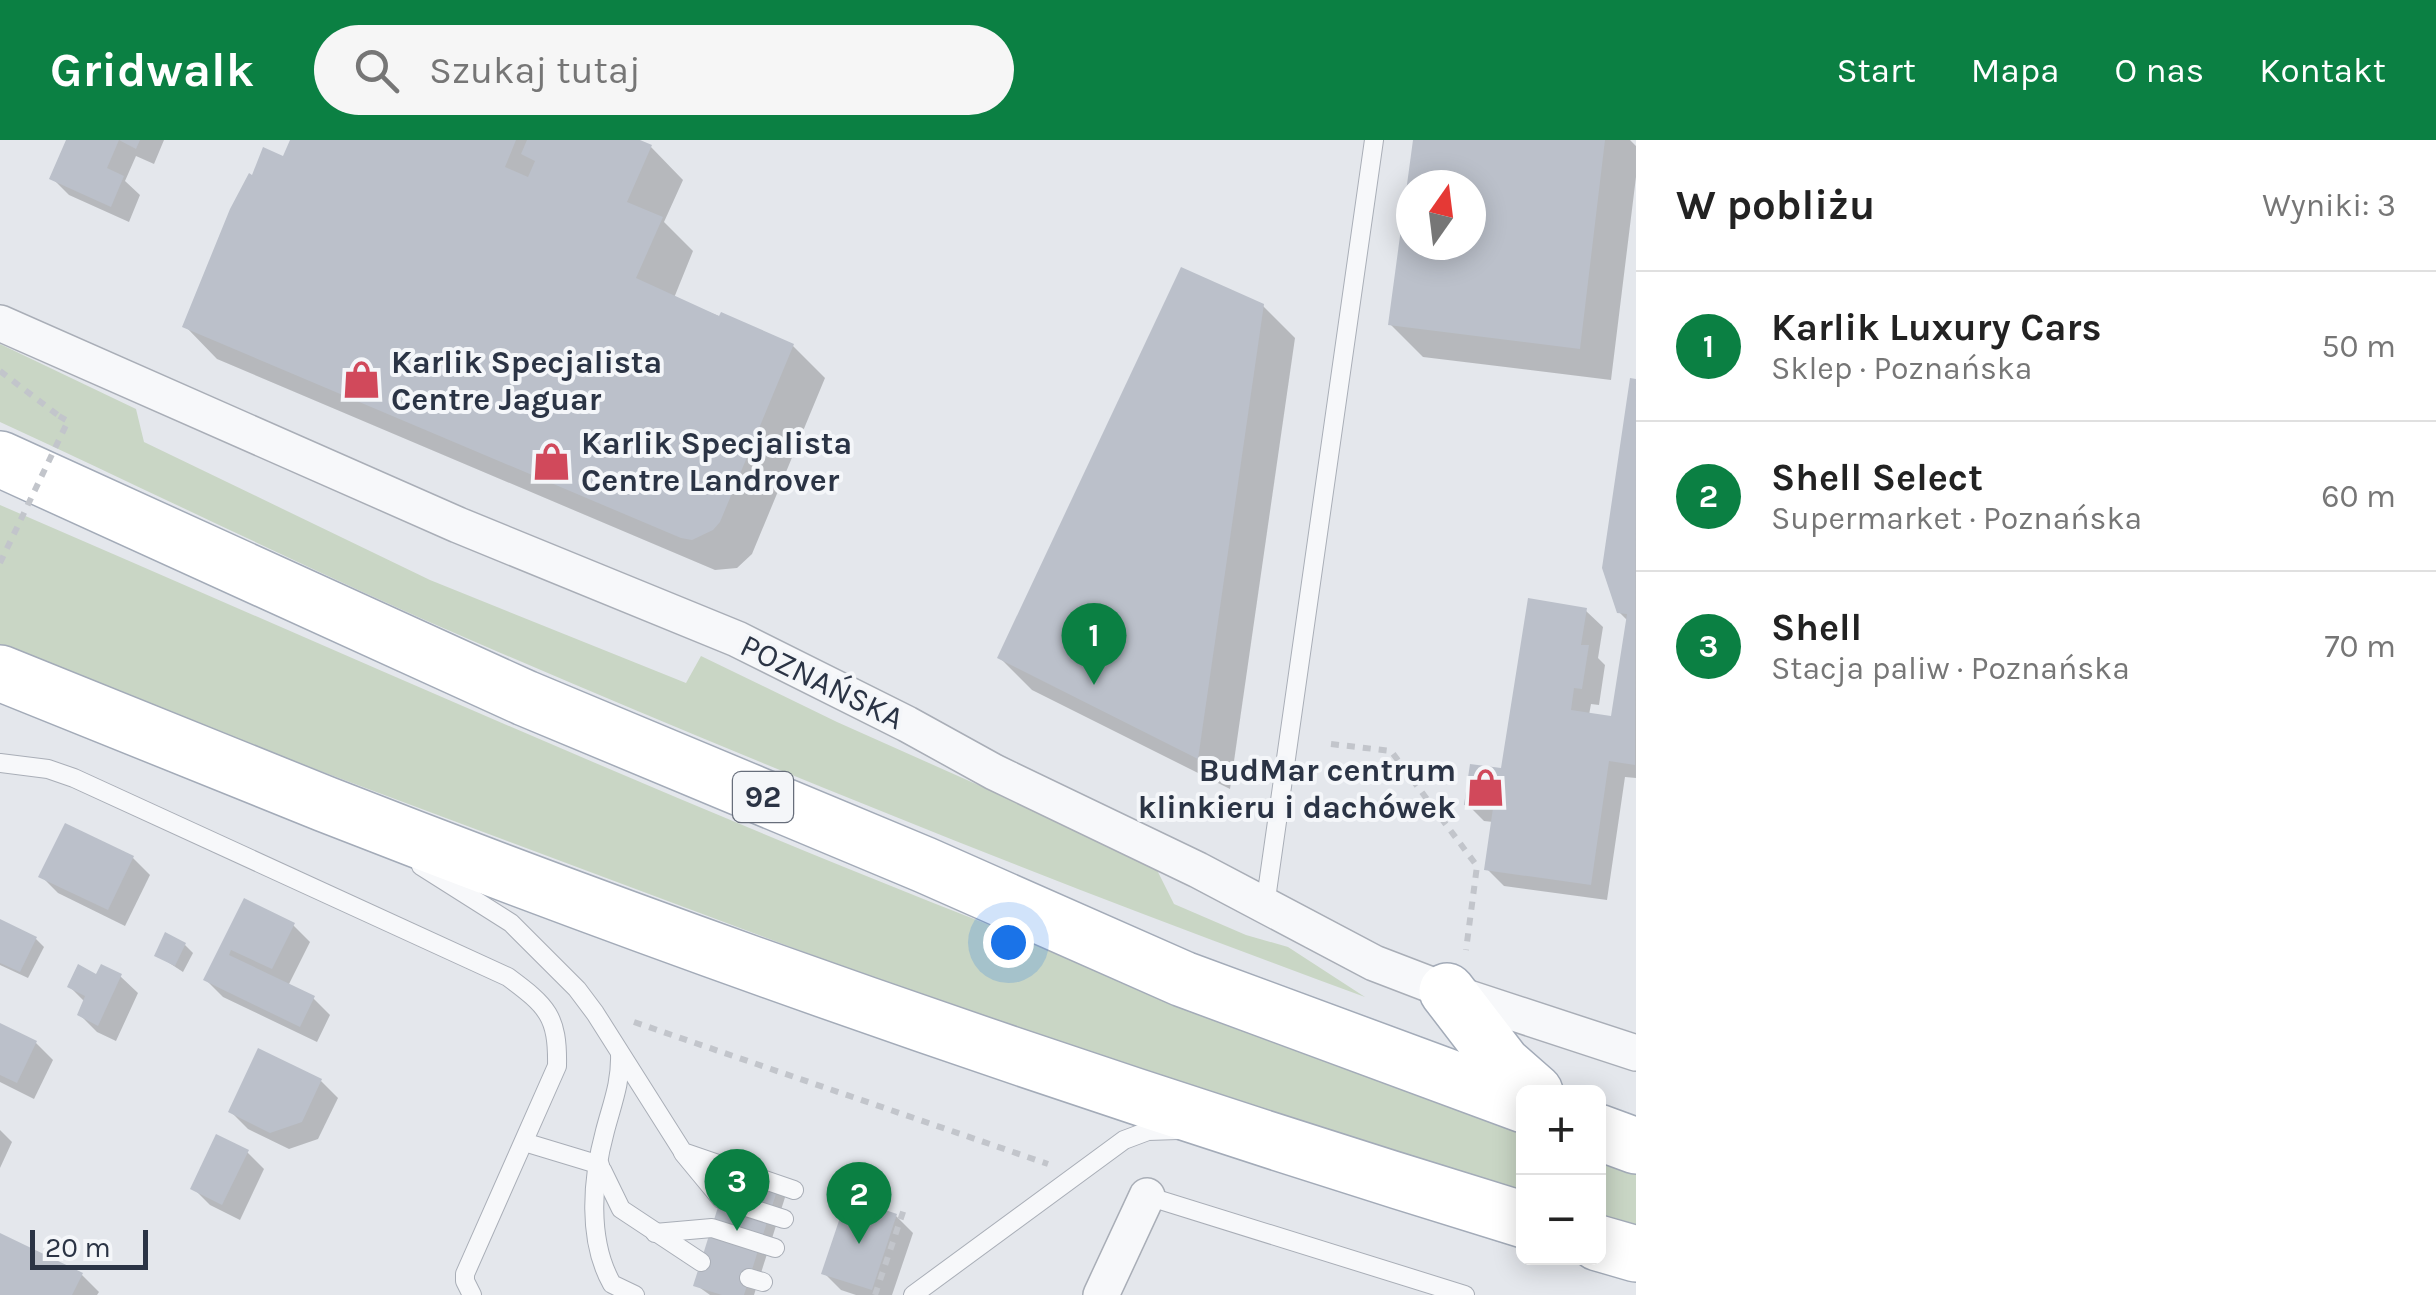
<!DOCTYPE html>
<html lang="pl">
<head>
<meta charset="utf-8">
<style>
	:root { --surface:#fff; --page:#f6f6f6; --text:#222; --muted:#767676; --line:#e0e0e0; --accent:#0b8043 }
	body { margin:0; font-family:Karla,sans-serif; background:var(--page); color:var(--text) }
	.controls { position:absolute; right:30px; bottom:30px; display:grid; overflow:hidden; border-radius:15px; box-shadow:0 5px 25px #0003 }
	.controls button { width:90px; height:90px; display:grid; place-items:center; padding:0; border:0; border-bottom:2px solid var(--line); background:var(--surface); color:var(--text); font:50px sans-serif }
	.compass { position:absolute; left:1396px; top:30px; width:90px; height:90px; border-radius:50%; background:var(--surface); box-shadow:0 5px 25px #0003; rotate:14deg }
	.scale { position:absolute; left:30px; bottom:25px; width:118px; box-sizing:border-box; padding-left:10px; border:5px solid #2b3445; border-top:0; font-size:28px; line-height:35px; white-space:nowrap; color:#2b3445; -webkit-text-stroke:8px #f4f6f9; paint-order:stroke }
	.you { position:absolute; left:1008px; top:802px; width:35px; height:35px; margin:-25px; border:8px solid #fff; border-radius:50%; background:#1a73e8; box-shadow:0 0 0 15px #1a73e833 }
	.badge { display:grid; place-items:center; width:65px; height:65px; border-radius:50%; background:var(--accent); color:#fff; font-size:32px; font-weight:700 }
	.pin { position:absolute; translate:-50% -82px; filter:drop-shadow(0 2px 5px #0008) }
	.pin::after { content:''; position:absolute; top:52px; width:35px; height:30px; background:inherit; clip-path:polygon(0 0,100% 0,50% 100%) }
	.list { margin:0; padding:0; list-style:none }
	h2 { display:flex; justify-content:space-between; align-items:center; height:130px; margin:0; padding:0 40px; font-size:42px }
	h2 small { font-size:32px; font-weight:400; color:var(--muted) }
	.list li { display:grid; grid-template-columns:65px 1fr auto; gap:30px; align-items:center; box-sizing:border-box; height:150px; padding:0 40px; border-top:2px solid var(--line) }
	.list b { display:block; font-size:38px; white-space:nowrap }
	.list p { margin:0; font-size:32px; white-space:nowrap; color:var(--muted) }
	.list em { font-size:32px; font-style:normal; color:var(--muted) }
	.icon { flex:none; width:55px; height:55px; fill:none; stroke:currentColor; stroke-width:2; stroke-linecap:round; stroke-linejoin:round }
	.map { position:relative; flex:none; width:1636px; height:1155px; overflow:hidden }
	header { display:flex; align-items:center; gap:60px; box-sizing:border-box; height:140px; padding:0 50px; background:var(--accent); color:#fff }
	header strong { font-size:48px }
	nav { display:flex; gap:55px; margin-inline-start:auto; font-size:35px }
	.search { width:700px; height:90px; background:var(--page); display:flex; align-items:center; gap:25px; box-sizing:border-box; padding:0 35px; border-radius:55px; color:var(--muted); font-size:38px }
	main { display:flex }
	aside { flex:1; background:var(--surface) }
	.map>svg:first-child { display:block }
	.green { fill:#c9d6c5 }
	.shadow { fill:#0003; fill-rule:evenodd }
	.building { fill:#bbc0ca; fill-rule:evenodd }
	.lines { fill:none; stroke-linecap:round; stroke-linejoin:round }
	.lane-casing { stroke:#a9aeb7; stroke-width:20 }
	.street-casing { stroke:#a9aeb7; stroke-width:38 }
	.primary-casing { stroke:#a3abb8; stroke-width:58 }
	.path { stroke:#c2c5cb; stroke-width:6; stroke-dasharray:8 8; stroke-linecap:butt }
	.lane { stroke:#f7f8fa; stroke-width:18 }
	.street { stroke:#f7f8fa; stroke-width:35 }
	.primary { stroke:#fff; stroke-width:55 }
	.path-bridge { stroke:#c2c5cb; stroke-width:6; stroke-dasharray:8 8; stroke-linecap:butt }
	.labels { text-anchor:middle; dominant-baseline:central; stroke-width:8; stroke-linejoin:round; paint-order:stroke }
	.shield { fill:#f4f6f9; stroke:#676e7b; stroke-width:2.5 }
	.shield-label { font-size:30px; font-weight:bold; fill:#2b3445 }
	.poi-label { font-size:32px; font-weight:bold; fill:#2b3445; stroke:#f4f6f9; text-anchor:start }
	.street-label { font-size:32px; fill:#2b3445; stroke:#f4f6f9 }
</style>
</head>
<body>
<header>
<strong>Gridwalk</strong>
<div class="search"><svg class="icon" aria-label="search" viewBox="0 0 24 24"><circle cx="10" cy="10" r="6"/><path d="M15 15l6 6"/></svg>Szukaj tutaj</div>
<nav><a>Start</a><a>Mapa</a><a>O nas</a><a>Kontakt</a></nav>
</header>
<main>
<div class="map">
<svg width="1636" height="1155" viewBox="0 0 1636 1155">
	<rect width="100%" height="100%" fill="#e4e7ec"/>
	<g class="green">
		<path d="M 0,204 L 136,269 L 144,302 L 430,440 L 686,543 L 701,516 L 837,582 L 1050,677 L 1157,730 L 1174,764 L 1246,795 L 1288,807 L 1365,857 C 1065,747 767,628 473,501 C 314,432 158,355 0,282 Z"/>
		<path d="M 0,365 C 281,486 560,611 844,727 C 1068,818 1296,903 1523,986 L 1523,1059 L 931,864 L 836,824 L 288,619 L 0,504 Z"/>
		<path d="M 1598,1014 L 1636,1027 L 1636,1093 L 1599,1082 Z"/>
	</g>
	<g class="shadow">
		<path d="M 69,0 L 164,0 L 154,24 L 136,16 L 125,41 L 140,55 L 129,82 L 69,55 L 52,38 Z"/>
		<path d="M 293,0 L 634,0 L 651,7 L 683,40 L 664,82 L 693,111 L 674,158 L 793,206 L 825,238 L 752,414 L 737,428 L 715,430 L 217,219 L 185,186 L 284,20 Z"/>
		<path d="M 1415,0 L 1630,0 L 1636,6 L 1636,37 L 1611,240 L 1423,217 L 1390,184 ZM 1411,45 L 1471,45 L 1471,105 L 1411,105 Z"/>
		<path d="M 1263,166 L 1295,198 L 1230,649 L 1032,550 L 1000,518 Z"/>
		<path d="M 1632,241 L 1636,242 L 1636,638 L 1625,637 L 1607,760 L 1504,746 L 1487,729 L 1493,682 L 1484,681 L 1467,664 L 1503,631 L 1585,470 L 1603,487 L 1598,518 L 1605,525 L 1599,565 L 1591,564 L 1589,575 L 1613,578 L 1628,481 L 1619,472 Z"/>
		<path d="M 133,718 L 150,735 L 125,786 L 58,753 L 41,736 Z"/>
		<path d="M 245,761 L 293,785 L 310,802 L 288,846 L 313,858 L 330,875 L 317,902 L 223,857 L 206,840 Z"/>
		<path d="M 0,781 L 36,799 L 44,807 L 28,838 L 0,825 Z"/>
		<path d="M 185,805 L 193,813 L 183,832 L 157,815 Z"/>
		<path d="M 120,836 L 138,853 L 116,901 L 97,892 L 80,875 L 85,862 L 70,847 Z"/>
		<path d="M 0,886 L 36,903 L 53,920 L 34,959 L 0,942 Z"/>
		<path d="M 321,941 L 338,958 L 318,999 L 289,1009 L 248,989 L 231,972 Z"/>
		<path d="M 0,990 L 12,1002 L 0,1028 Z"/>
		<path d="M 247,1012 L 264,1029 L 240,1080 L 210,1065 L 193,1048 Z"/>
		<path d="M 734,1026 L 788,1048 L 754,1155 L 710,1155 L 696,1145 Z"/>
		<path d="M 896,1076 L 913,1093 L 892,1155 L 856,1155 L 841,1150 L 824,1133 Z"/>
		<path d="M 0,1094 L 82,1135 L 99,1152 L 97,1155 L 0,1155 Z"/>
	</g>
	<g class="building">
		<path d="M 66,0 L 140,0 L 136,9 L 119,0 L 107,28 L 124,36 L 111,67 L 49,39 Z"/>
		<path d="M 290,0 L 516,0 L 505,27 L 528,37 L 535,21 L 521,14 L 527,0 L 640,0 L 652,5 L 627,62 L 663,77 L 636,138 L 719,176 L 721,172 L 794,204 L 720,382 L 713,390 L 692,400 L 681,398 L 182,187 L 230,69 L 249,33 L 252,35 L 263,7 L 283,16 Z"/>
		<path d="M 1413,0 L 1605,0 L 1580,209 L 1388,185 ZM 1411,45 L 1471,45 L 1471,105 L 1411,105 Z"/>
		<path d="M 1181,127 L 1264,164 L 1198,619 L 997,518 Z"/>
		<path d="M 1630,238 L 1636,239 L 1635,625 L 1609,621 L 1591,745 L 1484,730 L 1493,668 L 1464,665 L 1470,624 L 1501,628 L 1528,458 L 1587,468 L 1581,505 L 1589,505 L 1582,549 L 1574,548 L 1571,570 L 1611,576 L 1627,474 L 1617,473 L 1602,428 Z"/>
		<path d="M 65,683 L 134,716 L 108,770 L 38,737 Z"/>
		<path d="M 244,758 L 295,783 L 272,829 L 231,810 L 229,815 L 315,856 L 300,887 L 203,840 Z"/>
		<path d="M 0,779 L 37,797 L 20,832 L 0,823 Z"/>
		<path d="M 165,792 L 186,803 L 175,826 L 154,816 Z"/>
		<path d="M 78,824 L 96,834 L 101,824 L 122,834 L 98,886 L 77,875 L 85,856 L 67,847 Z"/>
		<path d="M 0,883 L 37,901 L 17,943 L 0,935 Z"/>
		<path d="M 258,908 L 322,939 L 302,982 L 270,993 L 228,972 Z"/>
		<path d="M 216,994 L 249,1010 L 222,1065 L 190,1049 Z"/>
		<path d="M 732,1023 L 781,1038 L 744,1155 L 722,1155 L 693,1146 Z"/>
		<path d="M 847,1057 L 897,1074 L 872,1150 L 821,1134 Z"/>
		<path d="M 0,1093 L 83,1133 L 72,1155 L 0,1155 Z"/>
	</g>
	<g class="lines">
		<defs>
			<g id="lane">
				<path d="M 0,623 L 48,629 L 74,638 L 508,837 C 547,866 558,876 557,926 L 465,1134 L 465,1141 L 472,1155"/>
				<path d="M 421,726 L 511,783 L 577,849 L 595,873 L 683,1012 L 794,1050"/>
				<path d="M 1265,766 L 1374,0"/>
				<path d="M 620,914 C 621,943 612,964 605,991 C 592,1039 587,1100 612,1144 L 635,1155"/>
				<path d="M 524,1002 L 600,1025"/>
				<path d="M 683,1013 L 721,1059 L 784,1079"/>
				<path d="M 602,1030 L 621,1069 L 701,1122"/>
				<path d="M 1147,1056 L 1465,1155"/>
				<path d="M 655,1093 L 712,1088 L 775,1108"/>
				<path d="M 749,1138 L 763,1142"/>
				<path d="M 913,1155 L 1124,1000 L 1148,991 L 1178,990"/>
			</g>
			<g id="street">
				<path d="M 0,183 L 458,385 L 737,499 L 907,584 L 994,632 L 1198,730 L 1374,823 L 1447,851 L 1636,913"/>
				<path d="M 1101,1155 L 1147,1056"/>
			</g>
			<g id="primary">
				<path d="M 0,319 L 525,558 L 925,725 L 1183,839 L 1524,965"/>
				<path d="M 0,533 C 108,577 216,621 325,664 C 718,818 1120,956 1524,1080"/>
				<path d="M 1447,851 L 1503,924 L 1535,952"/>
				<path d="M 1598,992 L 1636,1006"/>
				<path d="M 1598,1103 L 1636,1114"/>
			</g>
		</defs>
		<use href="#lane" class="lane-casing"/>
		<use href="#street" class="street-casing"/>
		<use href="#primary" class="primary-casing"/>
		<g class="path">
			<path d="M 0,231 L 59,276"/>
			<path d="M 1331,604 L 1391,611 L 1477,726 L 1466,810"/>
			<path d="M 634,882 L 1048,1024"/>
			<path d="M 875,1155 L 904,1069"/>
		</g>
		<use href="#lane" class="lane"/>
		<use href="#street" class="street"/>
		<use href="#primary" class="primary"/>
		<path class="path-bridge" d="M 0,423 L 68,281 L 59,276"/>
	</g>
	<defs>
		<symbol id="shop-bare" viewBox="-9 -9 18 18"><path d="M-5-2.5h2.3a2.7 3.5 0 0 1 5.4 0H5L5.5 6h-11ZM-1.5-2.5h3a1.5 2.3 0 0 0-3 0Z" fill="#d1495b" stroke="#f4f6f9" stroke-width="2.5" paint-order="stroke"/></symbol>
	</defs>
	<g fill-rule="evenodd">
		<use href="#shop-bare" x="334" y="212" width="55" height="55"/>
		<use href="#shop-bare" x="524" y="294" width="55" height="55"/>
		<use href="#shop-bare" x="1458" y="620" width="55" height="55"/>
	</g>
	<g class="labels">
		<rect class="shield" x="733" y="632" width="60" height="50" rx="8"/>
		<g class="shield-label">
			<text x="763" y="657">92</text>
		</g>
		<g class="poi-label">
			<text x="391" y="222">Karlik Specjalista<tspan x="391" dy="37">Centre Jaguar</tspan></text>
			<text x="581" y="303">Karlik Specjalista<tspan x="581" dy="37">Centre Landrover</tspan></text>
			<text x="1456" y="630" text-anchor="end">BudMar centrum<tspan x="1456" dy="37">klinkieru i dachówek</tspan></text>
		</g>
		<g class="street-label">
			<text transform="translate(822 542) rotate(26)">POZNAŃSKA</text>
		</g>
	</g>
</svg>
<div class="controls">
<button>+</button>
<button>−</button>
</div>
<svg class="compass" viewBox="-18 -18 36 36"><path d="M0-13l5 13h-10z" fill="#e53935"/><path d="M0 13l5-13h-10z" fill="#767676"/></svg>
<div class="scale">20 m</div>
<div class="you"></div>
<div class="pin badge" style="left:1094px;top:545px">1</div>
<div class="pin badge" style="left:859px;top:1104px">2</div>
<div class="pin badge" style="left:737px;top:1091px">3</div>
</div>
<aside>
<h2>W pobliżu<small>Wyniki: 3</small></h2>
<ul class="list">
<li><span class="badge">1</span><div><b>Karlik Luxury Cars</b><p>Sklep · Poznańska</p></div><em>50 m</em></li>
<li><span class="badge">2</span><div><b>Shell Select</b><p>Supermarket · Poznańska</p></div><em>60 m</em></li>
<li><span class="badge">3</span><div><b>Shell</b><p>Stacja paliw · Poznańska</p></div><em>70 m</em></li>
</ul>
</aside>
</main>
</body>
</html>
